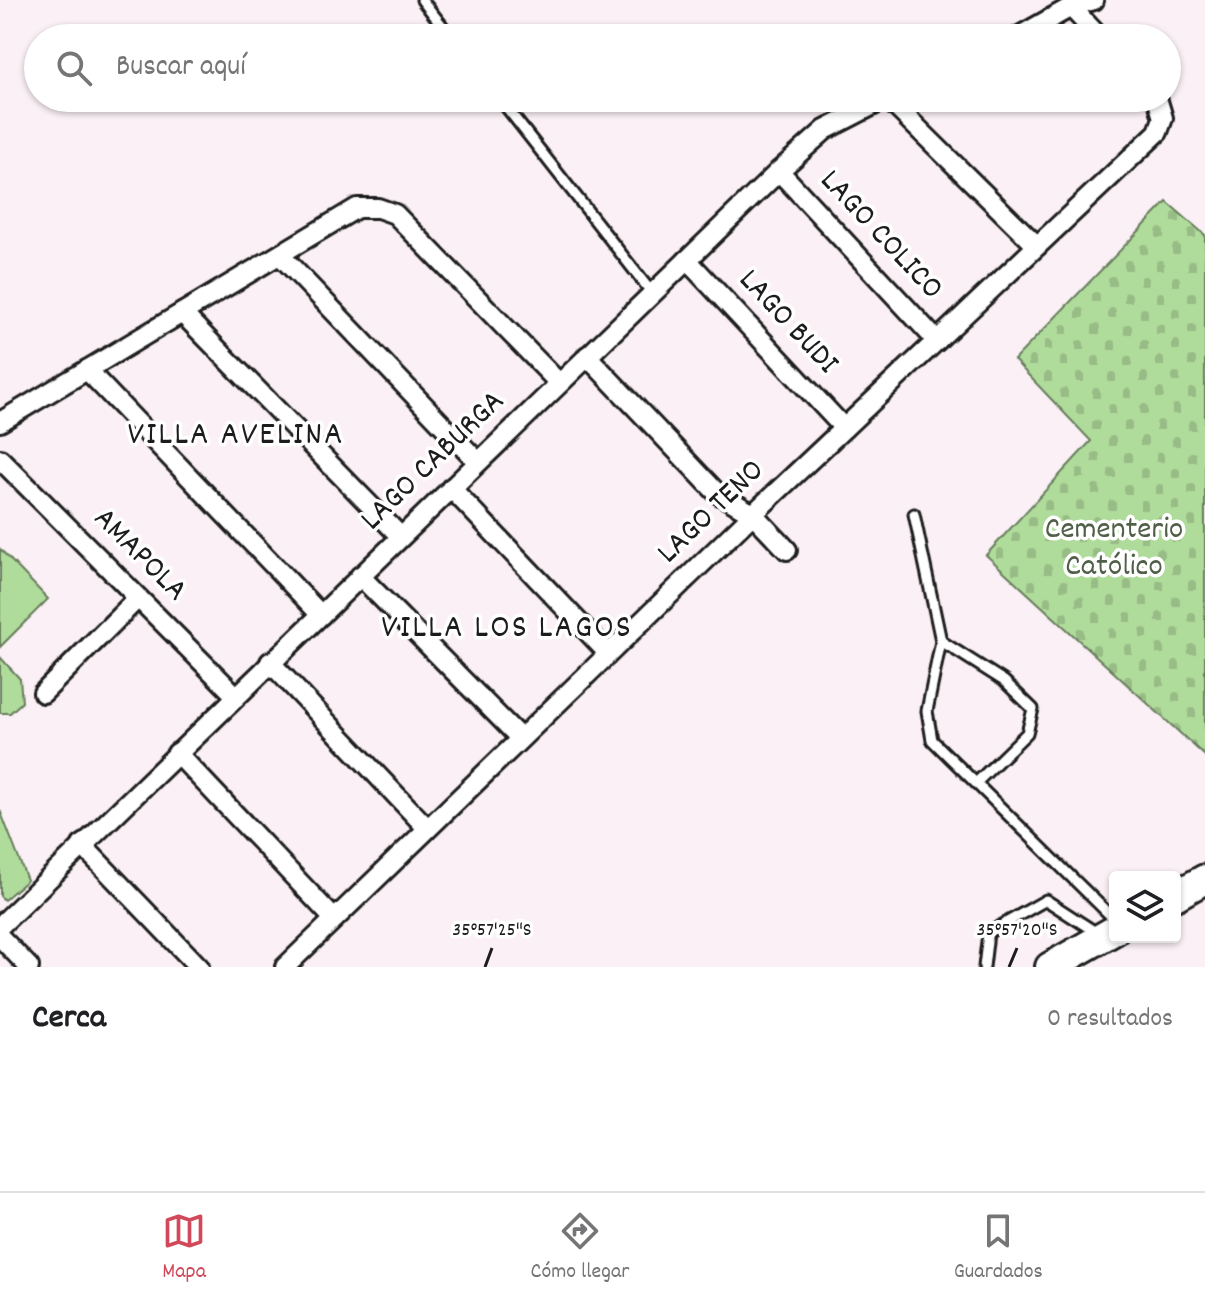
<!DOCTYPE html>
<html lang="es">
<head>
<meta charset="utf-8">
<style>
	:root { --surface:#fff; --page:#f6f6f6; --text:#202124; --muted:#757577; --line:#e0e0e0; --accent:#d1495b }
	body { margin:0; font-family:Dekko,sans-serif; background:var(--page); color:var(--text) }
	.controls { position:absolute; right:24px; bottom:24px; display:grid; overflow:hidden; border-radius:8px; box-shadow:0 2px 6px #0004 }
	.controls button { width:72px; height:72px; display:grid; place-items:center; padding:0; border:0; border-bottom:2px solid var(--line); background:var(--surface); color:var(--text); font:40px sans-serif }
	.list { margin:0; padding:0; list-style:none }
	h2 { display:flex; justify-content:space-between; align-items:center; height:104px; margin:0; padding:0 32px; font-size:34px }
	h2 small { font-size:26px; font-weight:400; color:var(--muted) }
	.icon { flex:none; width:44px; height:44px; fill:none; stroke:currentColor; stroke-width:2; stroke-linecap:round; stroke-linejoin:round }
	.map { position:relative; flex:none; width:1205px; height:967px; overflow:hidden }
	.search { position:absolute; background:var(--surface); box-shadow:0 2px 6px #0004; left:24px; right:24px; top:24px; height:88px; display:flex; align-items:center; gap:20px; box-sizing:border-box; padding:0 28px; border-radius:44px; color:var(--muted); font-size:30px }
	.sheet { height:224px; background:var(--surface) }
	nav { display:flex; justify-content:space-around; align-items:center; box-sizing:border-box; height:112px; border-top:2px solid var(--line); background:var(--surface); font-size:22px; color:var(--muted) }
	nav a { display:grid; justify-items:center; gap:4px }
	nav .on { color:var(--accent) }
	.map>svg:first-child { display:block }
	.cemetery { fill:url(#cemetery-stones); stroke:#667c5c; stroke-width:2 }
	.green { fill:#b0dc9b; stroke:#667c5c; stroke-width:2 }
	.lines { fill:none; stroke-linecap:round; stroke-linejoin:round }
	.lane-casing { stroke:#1c1c1c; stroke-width:15 }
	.street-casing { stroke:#1c1c1c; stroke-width:24 }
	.primary-casing { stroke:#1c1c1c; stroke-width:34 }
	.lane { stroke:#fff; stroke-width:9 }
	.street { stroke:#fff; stroke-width:18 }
	.primary { stroke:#fff; stroke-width:28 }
	.ticks { fill:none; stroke:#1c1c1c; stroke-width:3 }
	.labels { text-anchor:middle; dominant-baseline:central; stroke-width:7; stroke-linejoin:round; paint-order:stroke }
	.street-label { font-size:32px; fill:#1c1c1c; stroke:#fff }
	.park-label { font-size:32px; fill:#505f48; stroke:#fff }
	.neighbourhood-label { font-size:34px; letter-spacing:2px; fill:#1c1c1c; stroke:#fff }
	.ticks-label { font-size:20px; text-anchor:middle; fill:#1c1c1c; stroke:#fff; stroke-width:7; stroke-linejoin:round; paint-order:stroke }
</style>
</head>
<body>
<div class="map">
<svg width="1205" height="967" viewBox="0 0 1205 967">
	<defs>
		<pattern id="cemetery-stones" width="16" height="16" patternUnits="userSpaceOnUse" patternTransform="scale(2)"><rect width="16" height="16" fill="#b0dc9b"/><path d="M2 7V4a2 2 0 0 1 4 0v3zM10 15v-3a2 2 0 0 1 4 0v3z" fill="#97bc85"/></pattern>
	</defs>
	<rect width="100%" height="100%" fill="#fbf0f5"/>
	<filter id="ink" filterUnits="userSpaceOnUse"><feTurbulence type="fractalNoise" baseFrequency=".0125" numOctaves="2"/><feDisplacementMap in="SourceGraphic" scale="16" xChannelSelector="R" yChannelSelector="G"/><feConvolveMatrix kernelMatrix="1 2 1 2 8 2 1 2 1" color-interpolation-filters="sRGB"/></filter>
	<g filter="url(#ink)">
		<path class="cemetery" d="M 1167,202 L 1205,235 L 1205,756 L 986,555 L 1091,441 L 1014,360 Z"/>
		<g class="green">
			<path d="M 0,549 L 48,599 L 0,647 Z"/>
			<path d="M 0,657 L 20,679 L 22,702 L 10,713 L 0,713 Z"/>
			<path d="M 0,810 L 27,880 L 4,900 L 0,896 Z"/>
		</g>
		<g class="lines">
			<defs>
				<g id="lane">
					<path d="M 422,0 L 452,38"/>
					<path d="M 499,98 L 652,293"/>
					<path d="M 914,514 L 941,641 L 927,711 L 932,740 L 1115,920"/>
					<path d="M 941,641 L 1004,681 L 1033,709 L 1027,733 L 977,782"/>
					<path d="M 984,967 L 988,933 L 1046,900 L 1100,935"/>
				</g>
				<g id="street">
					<path d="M 1071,7 L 1100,38"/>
					<path d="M 1016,38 L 1071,7 L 1094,0"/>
					<path d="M 887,98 L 1037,246"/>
					<path d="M 779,171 L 937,341"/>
					<path d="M 280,255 L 477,461"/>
					<path d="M 687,260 L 844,428"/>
					<path d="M 182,313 L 400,536"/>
					<path d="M 587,356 L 717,493 L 753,514 L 787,550"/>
					<path d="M 87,370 L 321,615"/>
					<path d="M 0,422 L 357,208 L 378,208 L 395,214 L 559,383"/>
					<path d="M 0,459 L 236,696"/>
					<path d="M 451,488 L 608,653"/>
					<path d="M 360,576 L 520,738"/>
					<path d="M 270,662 L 427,828"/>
					<path d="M 43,693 L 138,598"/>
					<path d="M 177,753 L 334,919"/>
					<path d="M 82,845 L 199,967"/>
					<path d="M 0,926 L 779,171 L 825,130 L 887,98"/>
					<path d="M 0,937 L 29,967"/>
					<path d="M 285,967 L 753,514 L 1158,132 L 1163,118 L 1157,98"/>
				</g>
				<g id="primary">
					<path d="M 1175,896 L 1205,879"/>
					<path d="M 1050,967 L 1115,930"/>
				</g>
			</defs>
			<use href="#lane" class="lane-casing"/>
			<use href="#street" class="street-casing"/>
			<use href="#primary" class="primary-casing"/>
			<use href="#lane" class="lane"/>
			<use href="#street" class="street"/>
			<use href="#primary" class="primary"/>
		</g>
	</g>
	<path class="ticks" d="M 485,967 L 492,948M 1009,967 L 1017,948"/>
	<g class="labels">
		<g class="street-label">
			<text transform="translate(880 236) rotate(47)">LAGO COLICO</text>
			<text transform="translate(787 323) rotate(47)">LAGO BUDI</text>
			<text transform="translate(434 462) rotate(-44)">LAGO CABURGA</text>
			<text transform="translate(712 513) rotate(-44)">LAGO TENO</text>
			<text transform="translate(139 556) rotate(45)">AMAPOLA</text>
		</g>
		<g class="park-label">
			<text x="1114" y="531">Cementerio<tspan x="1114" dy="37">Católico</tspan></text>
		</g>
		<g class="neighbourhood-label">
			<text x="236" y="436">VILLA AVELINA</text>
			<text x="507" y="629">VILLA LOS LAGOS</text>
		</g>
	</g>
	<g class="ticks-label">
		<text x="492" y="935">35°57'25"S</text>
		<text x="1017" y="935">35°57'20"S</text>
	</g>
</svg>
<div class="controls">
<button><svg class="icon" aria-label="layers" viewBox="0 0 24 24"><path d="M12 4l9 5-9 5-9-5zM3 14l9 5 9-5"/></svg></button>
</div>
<div class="search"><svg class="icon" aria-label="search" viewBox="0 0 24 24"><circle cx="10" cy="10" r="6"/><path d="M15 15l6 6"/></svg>Buscar aquí</div>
</div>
<section class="sheet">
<h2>Cerca<small>0 resultados</small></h2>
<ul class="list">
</ul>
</section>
<nav>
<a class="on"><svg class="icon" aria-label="map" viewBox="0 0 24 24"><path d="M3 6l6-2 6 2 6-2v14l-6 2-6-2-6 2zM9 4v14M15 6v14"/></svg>Mapa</a>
<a><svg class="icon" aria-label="directions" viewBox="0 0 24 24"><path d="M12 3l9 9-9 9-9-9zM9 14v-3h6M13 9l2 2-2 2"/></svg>Cómo llegar</a>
<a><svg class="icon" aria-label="saved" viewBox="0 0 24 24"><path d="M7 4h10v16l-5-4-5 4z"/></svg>Guardados</a>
</nav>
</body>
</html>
